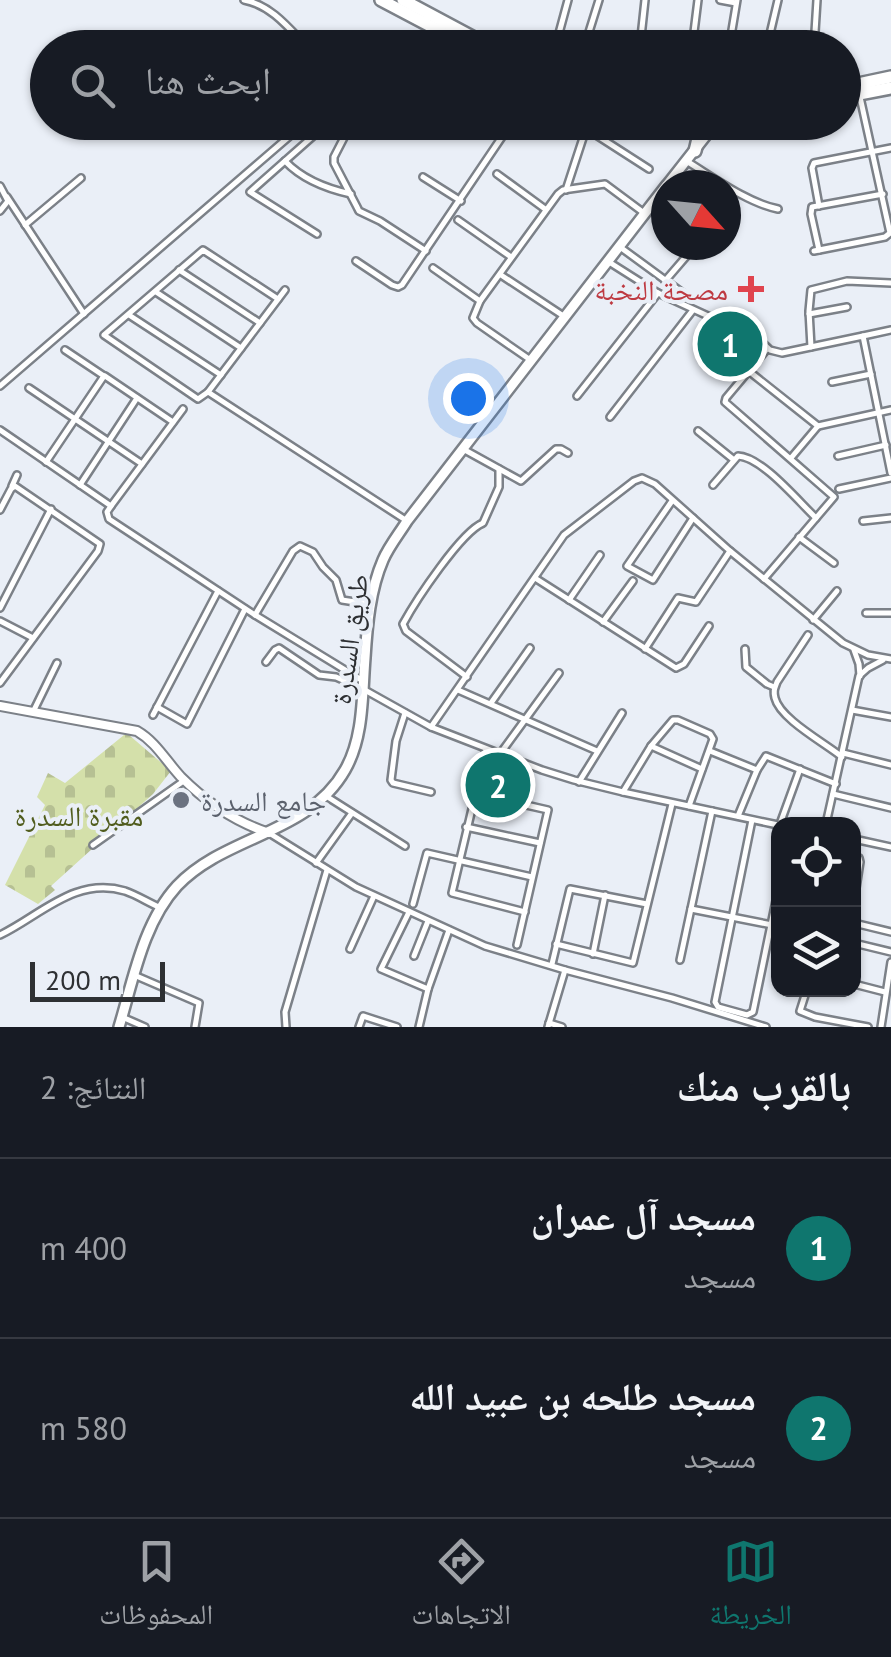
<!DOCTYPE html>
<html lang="ar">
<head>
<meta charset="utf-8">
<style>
	:root { --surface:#171b24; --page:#20242c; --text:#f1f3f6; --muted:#9ea1a6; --line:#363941; --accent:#0f766e }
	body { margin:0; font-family:"PT Sans","Noto Naskh Arabic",sans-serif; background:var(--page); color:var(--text); direction:rtl }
	.controls { position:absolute; right:30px; bottom:30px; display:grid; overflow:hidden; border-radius:20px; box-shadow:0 2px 8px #0004 }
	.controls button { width:90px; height:90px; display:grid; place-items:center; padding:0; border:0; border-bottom:2px solid var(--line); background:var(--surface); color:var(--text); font:50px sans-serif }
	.compass { position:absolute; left:651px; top:170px; width:90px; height:90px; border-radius:50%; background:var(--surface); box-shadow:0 2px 8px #0004; rotate:117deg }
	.scale { position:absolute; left:30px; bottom:25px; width:135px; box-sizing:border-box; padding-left:10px; border:5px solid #2e3033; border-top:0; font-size:28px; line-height:35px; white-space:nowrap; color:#2e3033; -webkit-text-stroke:8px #eaeff7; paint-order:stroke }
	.you { position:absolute; left:468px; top:398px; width:35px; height:35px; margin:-25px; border:8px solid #fff; border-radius:50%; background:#1a73e8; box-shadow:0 0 0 15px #1a73e833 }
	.badge { display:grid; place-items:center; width:65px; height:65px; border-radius:50%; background:var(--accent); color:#fff; font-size:32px; font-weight:700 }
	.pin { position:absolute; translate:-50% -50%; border:5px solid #fff; box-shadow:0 2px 10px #0006 }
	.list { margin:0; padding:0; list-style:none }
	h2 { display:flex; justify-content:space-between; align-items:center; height:130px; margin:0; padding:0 40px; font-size:42px }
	h2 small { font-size:32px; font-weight:400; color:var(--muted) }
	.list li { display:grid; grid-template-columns:65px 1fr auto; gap:30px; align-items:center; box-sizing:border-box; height:180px; padding:0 40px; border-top:2px solid var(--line) }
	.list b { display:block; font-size:38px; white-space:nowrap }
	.list p { margin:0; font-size:32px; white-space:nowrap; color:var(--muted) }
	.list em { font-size:32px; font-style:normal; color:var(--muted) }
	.icon { flex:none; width:55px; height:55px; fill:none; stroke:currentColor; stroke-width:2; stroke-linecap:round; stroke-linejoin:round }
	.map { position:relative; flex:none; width:891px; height:1027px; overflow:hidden; direction:ltr }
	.search { position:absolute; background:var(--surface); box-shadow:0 2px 8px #0004; left:30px; right:30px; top:30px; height:110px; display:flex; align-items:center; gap:25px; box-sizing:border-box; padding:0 35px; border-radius:55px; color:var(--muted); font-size:38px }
	.sheet { height:490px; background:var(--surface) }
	nav { display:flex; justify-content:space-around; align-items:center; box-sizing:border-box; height:140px; border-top:2px solid var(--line); background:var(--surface); font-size:28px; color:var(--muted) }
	nav a { display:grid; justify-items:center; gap:5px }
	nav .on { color:var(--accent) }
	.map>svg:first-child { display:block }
	.cemetery { fill:url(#cemetery-stones) }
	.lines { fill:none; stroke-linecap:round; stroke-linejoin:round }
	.street-casing { stroke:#7c8188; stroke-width:10 }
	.secondary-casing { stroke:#7c8188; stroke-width:12 }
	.primary-casing { stroke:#7c8188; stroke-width:14 }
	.highway-casing { stroke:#7c8188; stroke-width:16 }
	.street { stroke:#fff; stroke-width:5 }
	.secondary { stroke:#fff; stroke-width:8 }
	.primary { stroke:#fff; stroke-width:9 }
	.highway { stroke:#fff; stroke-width:11 }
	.health-dot { fill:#e0444e; stroke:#eaeff7; stroke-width:4 }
	.worship-dot { fill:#6b7280; stroke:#eaeff7; stroke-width:4 }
	.labels { text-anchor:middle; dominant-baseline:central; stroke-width:8; stroke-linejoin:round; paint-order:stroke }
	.health-label { font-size:28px; fill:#be3a42; stroke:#eaeff7; text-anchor:end }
	.street-label { font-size:28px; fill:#2e3033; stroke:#eaeff7 }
	.worship-label { font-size:28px; fill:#5b616d; stroke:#eaeff7; text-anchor:start }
	.park-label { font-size:28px; fill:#515d1e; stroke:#eaeff7 }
</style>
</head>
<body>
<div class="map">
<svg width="891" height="1027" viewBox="0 0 891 1027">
	<defs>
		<pattern id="cemetery-stones" width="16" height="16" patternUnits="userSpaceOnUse" patternTransform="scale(2.5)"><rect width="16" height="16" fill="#d4e0aa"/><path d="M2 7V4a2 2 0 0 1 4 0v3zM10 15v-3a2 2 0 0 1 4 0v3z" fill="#b6c093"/></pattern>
	</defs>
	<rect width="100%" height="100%" fill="#eaeff7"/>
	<path class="cemetery" d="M 124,735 L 129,735 L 171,771 L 153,794 L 51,886 L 55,890 L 38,904 L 5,885 L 45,805 L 37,797 L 48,773 L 65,783 Z"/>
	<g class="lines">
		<defs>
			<g id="street">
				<path d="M 244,0 C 271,5 289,28 308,48"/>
				<path d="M 645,0 L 641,37 L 671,48"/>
				<path d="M 720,0 L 736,3"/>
				<path d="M 770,34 L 778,0"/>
				<path d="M 411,48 L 417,43 L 428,48"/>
				<path d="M 555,48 L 568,0"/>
				<path d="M 584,48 L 599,0"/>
				<path d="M 692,48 L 698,0"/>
				<path d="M 729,48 L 737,0"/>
				<path d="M 814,48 L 817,0"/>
				<path d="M 352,122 L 334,157 L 334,163 L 357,207 L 359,211 L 380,221 L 426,251"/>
				<path d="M 285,161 C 302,179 328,189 351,194"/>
				<path d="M 688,162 C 714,178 748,203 778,209"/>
				<path d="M 497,174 L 545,209"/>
				<path d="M 423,177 L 461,201"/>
				<path d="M 0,186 L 8,201 L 0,211"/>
				<path d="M 566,190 L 583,138 L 587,133 L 593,133 L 649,169"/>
				<path d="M 7,197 L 84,314"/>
				<path d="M 819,206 L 812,168 L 814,163 L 891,148"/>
				<path d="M 458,220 L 511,257"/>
				<path d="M 25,225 L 81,178"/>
				<path d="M 317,234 L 250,192 L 329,122"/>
				<path d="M 620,247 L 691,299"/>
				<path d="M 819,250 L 811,214 L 812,207 L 883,194"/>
				<path d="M 814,251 L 885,237 L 890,233 L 860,97"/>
				<path d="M 356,261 L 392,285 L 398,287 L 402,285 L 512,122"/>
				<path d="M 609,262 L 658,293 L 732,327 L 753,334 L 770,350 L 782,353 L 863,336 L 891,473"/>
				<path d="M 433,268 L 480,301"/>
				<path d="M 179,270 L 260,323"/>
				<path d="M 501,275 L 565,317"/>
				<path d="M 665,281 L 696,245"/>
				<path d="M 285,290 L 208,392 L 407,521"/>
				<path d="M 156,292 L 241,348"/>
				<path d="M 809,314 L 847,307"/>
				<path d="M 129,315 L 221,375"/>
				<path d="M 863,336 L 891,330"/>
				<path d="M 811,347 L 809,311 L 811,290 L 847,281 L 891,283"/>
				<path d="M 529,359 L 477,323 L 473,318 L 480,301 L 558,194 L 563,190 L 605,184 L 644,213"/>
				<path d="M 750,372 L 818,426 L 891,410"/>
				<path d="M 105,376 L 173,422"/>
				<path d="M 832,382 L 871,374"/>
				<path d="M 0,386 L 306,122"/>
				<path d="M 29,388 L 142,464"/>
				<path d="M 208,392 L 198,399 L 104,335 L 203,250 L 278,299"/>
				<path d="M 577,396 L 658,293"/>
				<path d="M 610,417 L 693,310"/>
				<path d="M 0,430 L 111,506 L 183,409"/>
				<path d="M 698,431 L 734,460"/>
				<path d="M 463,449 L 521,481 L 556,449 L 561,449 L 568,453"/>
				<path d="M 838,456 L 886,445"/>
				<path d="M 791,458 L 818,426"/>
				<path d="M 46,462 L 104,376 L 65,350"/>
				<path d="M 80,485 L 137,398"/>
				<path d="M 713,485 L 738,456 C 762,457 798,501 816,518"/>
				<path d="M 12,486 L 17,475"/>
				<path d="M 839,489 L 891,478"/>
				<path d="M 672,501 L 627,566 L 653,580 L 693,518"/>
				<path d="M 111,506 L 107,512 L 109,519 L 255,615 L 363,681"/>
				<path d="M 0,510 L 11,489 L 15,486 L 100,544 L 98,551 L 0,683"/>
				<path d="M 863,521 L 891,518"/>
				<path d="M 799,537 L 834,563"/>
				<path d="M 535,578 L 676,668 L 684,664 L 709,626"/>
				<path d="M 764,579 L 834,497 L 725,402 L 726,398 L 767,349"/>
				<path d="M 569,600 L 600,555"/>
				<path d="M 0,608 L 51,509"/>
				<path d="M 866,613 L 891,613"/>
				<path d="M 255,615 L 293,551 L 300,546 L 313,552 L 323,567 L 336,580 L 342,600 L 368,604"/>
				<path d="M 813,620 L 837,591"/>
				<path d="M 0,621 L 33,638"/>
				<path d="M 603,622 L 633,581"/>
				<path d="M 808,635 L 777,682 C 775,688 773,690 775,698 C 780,719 825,743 842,757"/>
				<path d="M 645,649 L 678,598 L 696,602 L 730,551"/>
				<path d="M 745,649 L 746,667 L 767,684 L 774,687"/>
				<path d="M 854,650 L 859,664 L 860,676"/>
				<path d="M 266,662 L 275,650 L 279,648 L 319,675 L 336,677 L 363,689 L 431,727 L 542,770 L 574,780 L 623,792 L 778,825"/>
				<path d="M 467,677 L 406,631 L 403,624 C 416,600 461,532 483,523 L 499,487 L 499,469"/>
				<path d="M 458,690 L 597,751"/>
				<path d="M 491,703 L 530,648"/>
				<path d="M 157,707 L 187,724 L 245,609"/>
				<path d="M 852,710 L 891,717"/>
				<path d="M 33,712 L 57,663"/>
				<path d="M 405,713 L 396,741 L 391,780 L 393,783 L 431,792"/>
				<path d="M 153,715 L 218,591"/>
				<path d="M 431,727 L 564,535 L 634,481 L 642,478 L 655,484 L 730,551 L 843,643 L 868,655 L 891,659"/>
				<path d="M 651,746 L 702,769"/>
				<path d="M 486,750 L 452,893 L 525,912"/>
				<path d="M 710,751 L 757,770"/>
				<path d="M 843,753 L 891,765"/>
				<path d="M 500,754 L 559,673"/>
				<path d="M 579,782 L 622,713"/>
				<path d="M 623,792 L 651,746 L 673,720 L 678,720 L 710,734 L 713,739 L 689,806"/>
				<path d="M 474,793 L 548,810 L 517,945"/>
				<path d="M 833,794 L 891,808"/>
				<path d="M 326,796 L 405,846"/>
				<path d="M 738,816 L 757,770 L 766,756 L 836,784"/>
				<path d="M 752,820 L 715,1002 L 718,1007 L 747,1015 L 753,1012 L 778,891"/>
				<path d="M 780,824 L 800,769"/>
				<path d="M 826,824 L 859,676 L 868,668 L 883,660"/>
				<path d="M 466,827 L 540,843"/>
				<path d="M 269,833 L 356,887 L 485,946 L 565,970 L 672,998 L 766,1027"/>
				<path d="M 854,839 L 891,847"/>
				<path d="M 93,845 L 185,780"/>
				<path d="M 854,856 L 859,858 L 860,862 L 856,888"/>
				<path d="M 316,863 L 352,813"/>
				<path d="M 413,904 L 427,853 L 532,877"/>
				<path d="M 691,909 L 772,925"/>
				<path d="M 409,912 L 381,969 L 428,989"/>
				<path d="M 854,923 L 891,932"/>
				<path d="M 0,935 C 40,916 75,876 125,891 C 137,895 149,903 161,908"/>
				<path d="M 854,943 L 891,952"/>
				<path d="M 556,944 L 633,963 L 672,804"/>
				<path d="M 350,949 L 374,896"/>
				<path d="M 593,954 L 605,895"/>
				<path d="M 414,956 L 428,921"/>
				<path d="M 680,960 L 712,811"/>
				<path d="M 552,964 L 570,889 L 647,904"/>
				<path d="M 134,975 L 199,1003 L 195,1027"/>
				<path d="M 854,984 L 885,992"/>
				<path d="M 807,989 L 800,1011 L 815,1017 L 868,1027"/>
				<path d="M 122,1017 L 145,1027"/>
				<path d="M 549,1023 L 562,1027"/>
				<path d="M 286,1027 L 285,1012 L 327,870"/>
				<path d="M 359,1027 L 363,1016 L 397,1027"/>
				<path d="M 419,1027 L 428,989 L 449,930"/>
				<path d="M 548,1027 L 565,970"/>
				<path d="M 881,1027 L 891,962"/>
			</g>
			<path id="secondary" d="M 0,706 L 137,731 C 156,742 166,761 181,777 C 206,802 236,822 269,833"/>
			<g id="primary">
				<path d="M 667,185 L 711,129"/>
				<path d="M 119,1027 C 133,981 143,923 177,886 C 225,835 308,835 345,770 C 364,737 362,695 365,658 C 367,625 370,590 383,560 C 389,546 399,534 407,521 L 666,186"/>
			</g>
			<g id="highway">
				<path d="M 381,0 L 472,48"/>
				<path d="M 403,0 L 493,48"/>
				<path d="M 844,87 L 891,77"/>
				<path d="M 844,97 L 891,88"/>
				<path d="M 710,131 L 717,122"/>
				<path d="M 695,151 L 700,130 L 700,122"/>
			</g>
		</defs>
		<use href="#street" class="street-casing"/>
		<use href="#secondary" class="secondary-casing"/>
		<use href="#primary" class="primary-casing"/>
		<use href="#highway" class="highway-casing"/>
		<use href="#street" class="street"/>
		<use href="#secondary" class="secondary"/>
		<use href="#primary" class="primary"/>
		<use href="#highway" class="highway"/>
	</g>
	<path class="health-dot" d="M746 274h10v10h10v10h-10v10h-10v-10h-10v-10h10z"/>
	<circle class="worship-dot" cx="181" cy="800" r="10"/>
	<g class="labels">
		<g class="health-label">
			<text x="728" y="289">مصحة النخبة</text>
		</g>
		<g class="street-label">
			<text transform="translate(349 639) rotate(-82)">طريق السدرة</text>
		</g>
		<g class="worship-label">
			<text x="201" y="800">جامع السدرة</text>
		</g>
		<g class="park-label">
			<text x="79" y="815">مقبرة السدرة</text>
		</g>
	</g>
</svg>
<div class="controls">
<button><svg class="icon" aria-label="locate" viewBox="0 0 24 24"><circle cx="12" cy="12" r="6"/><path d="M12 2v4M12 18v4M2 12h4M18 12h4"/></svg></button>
<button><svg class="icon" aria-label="layers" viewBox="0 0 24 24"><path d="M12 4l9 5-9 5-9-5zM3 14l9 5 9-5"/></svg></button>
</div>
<svg class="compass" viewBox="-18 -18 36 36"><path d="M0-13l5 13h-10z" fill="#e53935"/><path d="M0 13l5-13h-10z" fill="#9ea1a6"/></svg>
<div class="scale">200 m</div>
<div class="you"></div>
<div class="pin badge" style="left:730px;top:344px">1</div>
<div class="pin badge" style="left:498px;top:785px">2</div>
<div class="search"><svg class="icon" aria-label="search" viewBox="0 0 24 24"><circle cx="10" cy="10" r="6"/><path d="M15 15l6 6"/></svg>ابحث هنا</div>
</div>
<section class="sheet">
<h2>بالقرب منك<small>النتائج: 2</small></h2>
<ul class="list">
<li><span class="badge">1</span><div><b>مسجد آل عمران</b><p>مسجد</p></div><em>400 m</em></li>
<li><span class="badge">2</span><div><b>مسجد طلحه بن عبيد الله</b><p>مسجد</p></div><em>580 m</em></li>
</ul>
</section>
<nav>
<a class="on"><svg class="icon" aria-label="map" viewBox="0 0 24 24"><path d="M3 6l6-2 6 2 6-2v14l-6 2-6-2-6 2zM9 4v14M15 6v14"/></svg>الخريطة</a>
<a><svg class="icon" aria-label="directions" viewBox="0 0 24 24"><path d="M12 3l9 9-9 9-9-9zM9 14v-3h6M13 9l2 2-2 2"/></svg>الاتجاهات</a>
<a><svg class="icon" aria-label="saved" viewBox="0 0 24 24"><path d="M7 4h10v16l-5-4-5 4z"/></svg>المحفوظات</a>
</nav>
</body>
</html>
